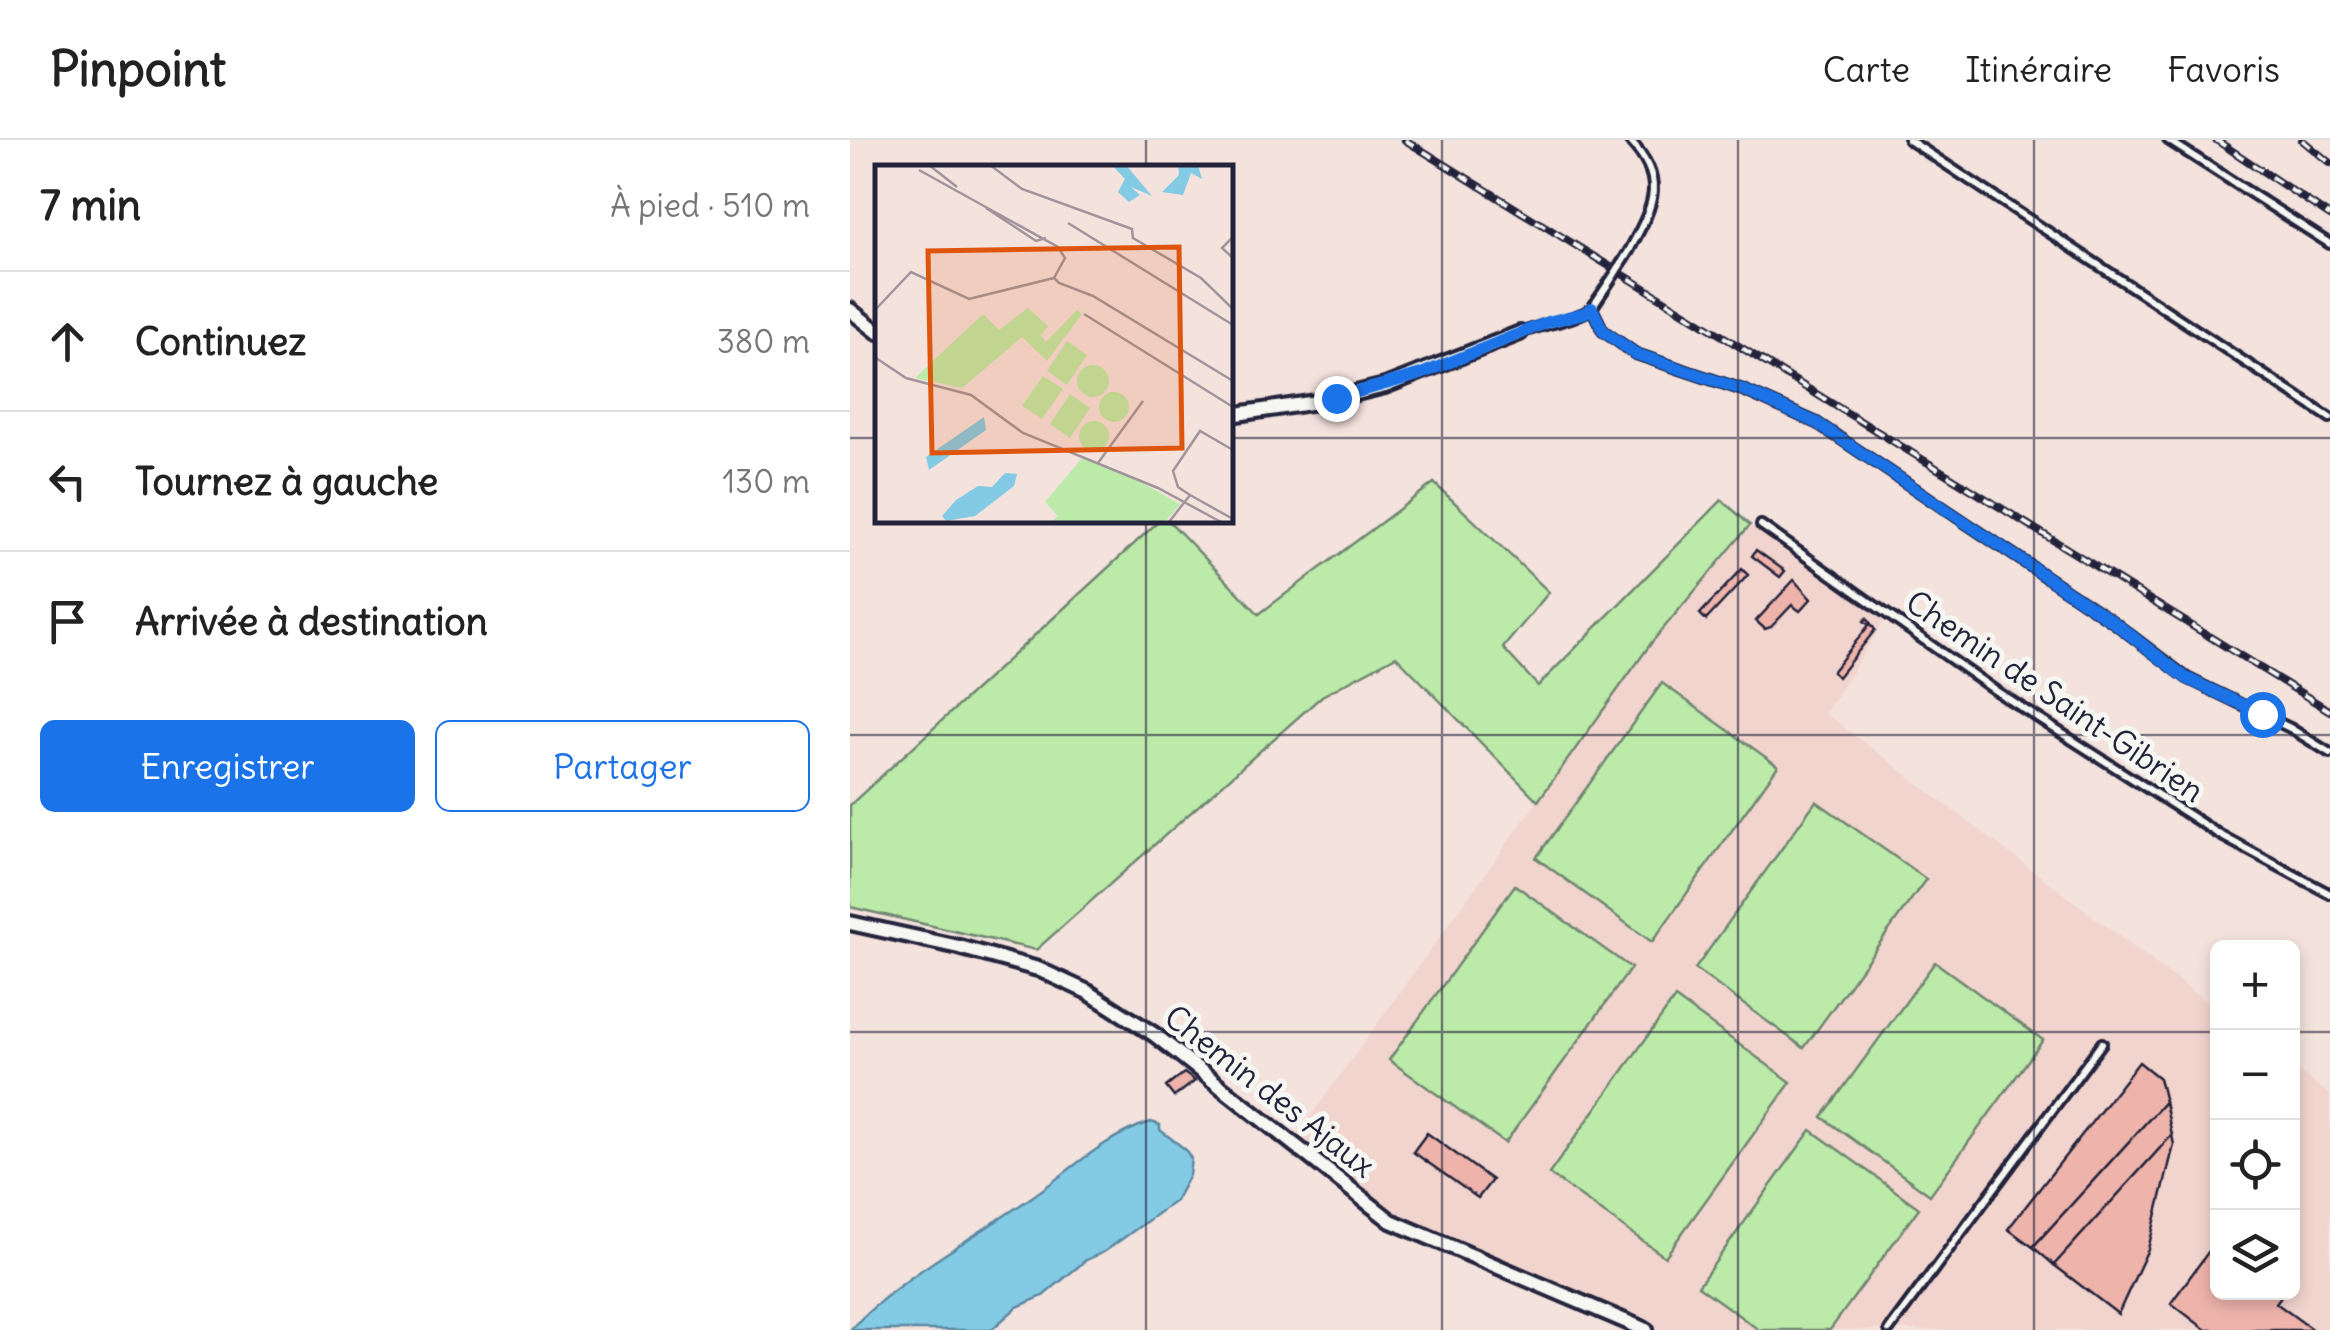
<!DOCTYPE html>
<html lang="fr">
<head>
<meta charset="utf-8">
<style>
	:root { --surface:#fff; --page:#f2f2f2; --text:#222; --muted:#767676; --line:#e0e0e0; --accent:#1a73e8 }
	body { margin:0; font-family:Delius,sans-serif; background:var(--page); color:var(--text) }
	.controls { position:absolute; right:30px; bottom:30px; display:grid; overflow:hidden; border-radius:15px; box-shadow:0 5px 15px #0003 }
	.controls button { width:90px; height:90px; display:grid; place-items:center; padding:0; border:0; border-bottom:2px solid var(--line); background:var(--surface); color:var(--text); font:50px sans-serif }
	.stop { position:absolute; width:30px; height:30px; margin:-22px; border:8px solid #1a73e8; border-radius:50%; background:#fff }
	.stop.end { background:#1a73e8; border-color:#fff; box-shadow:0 2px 10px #0008 }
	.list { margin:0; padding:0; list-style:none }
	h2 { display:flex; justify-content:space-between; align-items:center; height:130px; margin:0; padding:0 40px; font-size:42px }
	h2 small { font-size:32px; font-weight:400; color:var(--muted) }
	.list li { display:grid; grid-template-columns:65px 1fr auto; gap:30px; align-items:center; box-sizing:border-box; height:140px; padding:0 40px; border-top:2px solid var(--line) }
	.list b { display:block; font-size:38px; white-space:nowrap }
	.list em { font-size:32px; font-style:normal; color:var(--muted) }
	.actions { display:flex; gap:20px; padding:30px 40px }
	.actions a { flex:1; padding:22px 0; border:2px solid var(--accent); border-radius:15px; text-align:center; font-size:35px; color:var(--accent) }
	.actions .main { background:var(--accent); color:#fff }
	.icon { flex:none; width:55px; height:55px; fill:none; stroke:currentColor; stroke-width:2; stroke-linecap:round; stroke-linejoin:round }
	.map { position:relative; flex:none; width:1480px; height:1190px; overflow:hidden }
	header { display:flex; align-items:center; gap:60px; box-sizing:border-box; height:140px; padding:0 50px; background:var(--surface); border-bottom:2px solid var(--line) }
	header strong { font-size:48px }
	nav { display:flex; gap:55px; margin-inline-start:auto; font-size:35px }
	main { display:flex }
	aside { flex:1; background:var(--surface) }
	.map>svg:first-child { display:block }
	.built { fill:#f2d4ce }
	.green { fill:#bceba9; stroke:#6f8672; stroke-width:2.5 }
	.water { fill:#83cbe4; stroke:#5c87a0; stroke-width:2.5 }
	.building { fill:#eeb4ab; stroke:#22223b; stroke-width:2.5 }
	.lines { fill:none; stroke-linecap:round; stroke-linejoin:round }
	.service-casing { stroke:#22223b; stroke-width:14 }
	.minor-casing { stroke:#22223b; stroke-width:20 }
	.service { stroke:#f6f6f2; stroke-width:6 }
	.minor { stroke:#f6f6f2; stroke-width:12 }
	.rail-casing { stroke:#22223b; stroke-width:8 }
	.rail { stroke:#f6f6f2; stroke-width:4; stroke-dasharray:11; stroke-linecap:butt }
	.service-bridge-casing { stroke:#22223b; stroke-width:14; stroke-linecap:butt }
	.service-bridge { stroke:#f6f6f2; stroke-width:6 }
	.route { stroke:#1a73e8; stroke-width:12 }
	.grid { fill:none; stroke:#22223b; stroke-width:2.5; stroke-opacity:0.55 }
	.labels { text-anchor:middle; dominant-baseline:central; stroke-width:10; stroke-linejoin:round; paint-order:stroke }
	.street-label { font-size:32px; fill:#22223b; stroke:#f6f6f2 }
	.inset-road { fill:none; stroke:#a0959c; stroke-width:2.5 }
	.view { fill:#de560e; fill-opacity:0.15; stroke:#de560e; stroke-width:5 }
	.inset-edge { fill:none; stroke:#22223b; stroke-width:5 }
</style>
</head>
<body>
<header>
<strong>Pinpoint</strong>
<nav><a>Carte</a><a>Itinéraire</a><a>Favoris</a></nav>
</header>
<main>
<aside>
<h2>7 min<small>À pied · 510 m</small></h2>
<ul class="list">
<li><svg class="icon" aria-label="ahead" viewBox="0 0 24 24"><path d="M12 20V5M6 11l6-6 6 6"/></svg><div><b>Continuez</b></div><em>380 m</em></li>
<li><svg class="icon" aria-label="left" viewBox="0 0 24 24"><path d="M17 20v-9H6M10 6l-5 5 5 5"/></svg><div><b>Tournez à gauche</b></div><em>130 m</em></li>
<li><svg class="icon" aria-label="arrive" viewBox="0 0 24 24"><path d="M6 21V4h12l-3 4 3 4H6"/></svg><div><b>Arrivée à destination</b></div></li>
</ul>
<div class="actions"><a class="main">Enregistrer</a><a>Partager</a></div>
</aside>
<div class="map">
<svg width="1480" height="1190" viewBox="0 0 1480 1190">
	<rect width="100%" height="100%" fill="#f4e2dd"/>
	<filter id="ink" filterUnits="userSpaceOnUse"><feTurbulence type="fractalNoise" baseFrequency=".01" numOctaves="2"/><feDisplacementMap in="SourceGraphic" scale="20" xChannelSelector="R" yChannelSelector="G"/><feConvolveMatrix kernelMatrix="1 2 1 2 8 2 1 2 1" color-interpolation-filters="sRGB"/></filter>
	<g filter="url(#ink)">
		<path class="built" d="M 900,385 L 1035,480 L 975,573 L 1367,870 L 1368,1152 L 1442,1152 L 1443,927 L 1480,955 L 1480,1190 L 799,1190 L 562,1088 L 440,1005 L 802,502 Z"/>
		<g class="green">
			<path d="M 584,343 L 699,452 L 653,508 L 688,546 L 872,360 L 900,385 L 802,502 L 688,661 L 546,516 L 472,556 L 186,810 L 0,767 L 0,665 L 310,380 L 318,380 L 409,474 Z"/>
			<path d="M 812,543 L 928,626 L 802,802 L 686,718 Z"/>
			<path d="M 966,661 L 1076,739 L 954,908 L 845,829 Z"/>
			<path d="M 665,745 L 781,828 L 655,1003 L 539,920 Z"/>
			<path d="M 1085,822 L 1193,900 L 1080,1055 L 972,977 Z"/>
			<path d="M 825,858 L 941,942 L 815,1117 L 699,1034 Z"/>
			<path d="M 961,990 L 1069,1068 L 980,1190 L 909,1190 L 848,1146 Z"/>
		</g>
		<path class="water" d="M 301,982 L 310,985 L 310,990 L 335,1009 L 341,1018 L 339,1035 L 325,1061 L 254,1112 L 236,1120 L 193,1156 L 167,1167 L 141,1190 L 0,1190 C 50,1137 119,1101 179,1059 C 219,1032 254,996 301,982 Z"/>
		<g class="building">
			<path d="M 906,410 L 935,431 L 930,437 L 902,416 Z"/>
			<path d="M 892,429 L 898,435 L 856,480 L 850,474 Z"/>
			<path d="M 944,440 L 961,459 L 950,471 L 942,465 L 921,487 L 915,489 L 906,481 Z"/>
			<path d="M 1017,478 L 1025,490 L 988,537 L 982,532 L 1019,485 L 1014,481 Z"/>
			<path d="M 1289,922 L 1309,938 L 1315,962 L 1183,1107 L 1158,1089 Z"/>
			<path d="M 334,933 L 345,941 L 324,957 L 316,947 Z"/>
			<path d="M 1315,962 L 1322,995 L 1204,1125 L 1183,1107 Z"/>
			<path d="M 577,993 L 642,1040 L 628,1058 L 563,1012 Z"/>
			<path d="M 1322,995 L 1324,1005 L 1298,1109 L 1268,1174 L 1204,1125 Z"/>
			<path d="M 1364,1104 L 1368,1106 L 1368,1152 L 1434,1152 L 1426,1163 L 1463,1190 L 1356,1190 L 1321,1163 Z"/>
		</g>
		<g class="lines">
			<defs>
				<g id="service">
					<path d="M 779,0 C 819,41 802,67 779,111"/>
					<path d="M 1059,0 L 1480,278"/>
					<path d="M 1318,0 L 1480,104"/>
					<path d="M 764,135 L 742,168 L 753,191 L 786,214 L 893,250 L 967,283 L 1262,481 L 1337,538 L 1440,588 L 1480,613"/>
					<path d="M 671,193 C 692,184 726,180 742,168"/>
					<path d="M 911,385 L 1146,551 L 1370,695 L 1480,754"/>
					<path d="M 1039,1190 L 1252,903"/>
				</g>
				<g id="minor">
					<path d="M 0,170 L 28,192"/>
					<path d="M 380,275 L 473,261 L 535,246 L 670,193"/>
					<path d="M 0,783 L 109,807 L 188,829 L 238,852 L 305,895 L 541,1081 L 796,1190"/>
				</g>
			</defs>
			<use href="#service" class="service-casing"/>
			<use href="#minor" class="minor-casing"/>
			<use href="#service" class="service"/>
			<use href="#minor" class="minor"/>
			<defs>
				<g id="rail">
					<path d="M 555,0 L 1480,571"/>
					<path d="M 1366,0 L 1480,76"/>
					<path d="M 1452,0 L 1480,23"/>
				</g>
			</defs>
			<use href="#rail" class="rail-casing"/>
			<use href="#rail" class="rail"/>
			<defs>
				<path id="service-bridge" d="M 764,135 L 779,111"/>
			</defs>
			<use href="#service-bridge" class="service-bridge-casing"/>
			<use href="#service-bridge" class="service-bridge"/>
		</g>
	</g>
	<g class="lines" filter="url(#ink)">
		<path class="route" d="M 486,258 L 571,234 L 698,182 L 734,173 L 742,168 L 753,191 L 786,214 L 893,250 L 967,283 L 1262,481 L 1336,538 L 1412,574"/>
	</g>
	<path class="grid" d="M 296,0 L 296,28M 592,0 L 592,1190M 888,0 L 888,1190M 1184,0 L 1184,1190M 0,298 L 28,298M 380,298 L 1480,298M 296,380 L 296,1190M 0,595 L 1480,595M 0,892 L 1368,892M 1442,892 L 1480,892"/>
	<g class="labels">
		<g class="street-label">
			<text transform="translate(1205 556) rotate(34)">Chemin de Saint-Gibrien</text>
			<text transform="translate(420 951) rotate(38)">Chemin des Ajaux</text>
		</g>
	</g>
	<g transform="translate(25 25)">
		<rect width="358" height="358" fill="#f4e2dd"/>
		<path d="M 153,143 L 173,161 L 166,170 L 171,177 L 202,145 L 207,149 L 172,196 L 147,172 L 87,223 L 40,213 L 108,149 L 124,165 ZM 192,176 L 212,190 L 192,220 L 172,206 ZM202 216a16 16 0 1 1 32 0a16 16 0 1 1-32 0ZM 168,211 L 188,224 L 167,254 L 147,241 ZM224 242a15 15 0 1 1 30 0a15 15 0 1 1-30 0ZM 195,229 L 215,243 L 195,273 L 175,259 ZM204 271a15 15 0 1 1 30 0a15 15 0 1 1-30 0ZM 208,292 L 253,310 L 305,339 L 290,357 L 176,357 L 183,351 L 170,337 Z" fill="#bceba9"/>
		<path d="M 237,0 L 251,0 L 277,31 L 256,22 L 265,30 L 254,37 L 243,27 L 250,14 ZM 323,0 L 327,14 L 316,8 L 308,30 L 287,27 L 304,10 L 303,1 ZM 109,252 L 111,265 L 54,305 L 51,292 ZM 130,308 L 142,309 L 139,321 L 100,351 L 71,356 L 67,351 L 81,335 L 103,321 L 117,322 Z" fill="#83cbe4"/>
		<path class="inset-road" d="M 54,0 L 82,22M 115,0 L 147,24 L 257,64 L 258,73 L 326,113 L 358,144M 44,5 L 183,82 L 190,93 L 179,113 L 184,118 L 218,131 L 358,216M 111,43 L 161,76 L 171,73M 193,58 L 358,160M 358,72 L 347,83 L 358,93M 0,145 L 36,107 L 94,134 L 179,113M 209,149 L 358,242M 1,193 L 31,213 L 96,230 L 148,268 L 283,323 L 346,357M 223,298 L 268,236M 315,330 L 303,322 L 298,306 L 325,266 L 358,285M 294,357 L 315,330 L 358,354"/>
		<path class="view" d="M 304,82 L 307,283 L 57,288 L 53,86 Z"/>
		<rect width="358" height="358" class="inset-edge"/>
	</g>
</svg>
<div class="controls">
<button>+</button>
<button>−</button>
<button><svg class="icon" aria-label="locate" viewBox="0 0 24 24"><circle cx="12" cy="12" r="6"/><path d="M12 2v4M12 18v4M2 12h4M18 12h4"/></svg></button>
<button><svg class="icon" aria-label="layers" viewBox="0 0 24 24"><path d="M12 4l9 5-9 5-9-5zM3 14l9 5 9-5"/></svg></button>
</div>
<div class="stop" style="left:1412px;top:574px"></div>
<div class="stop end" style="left:486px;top:258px"></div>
</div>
</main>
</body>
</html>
